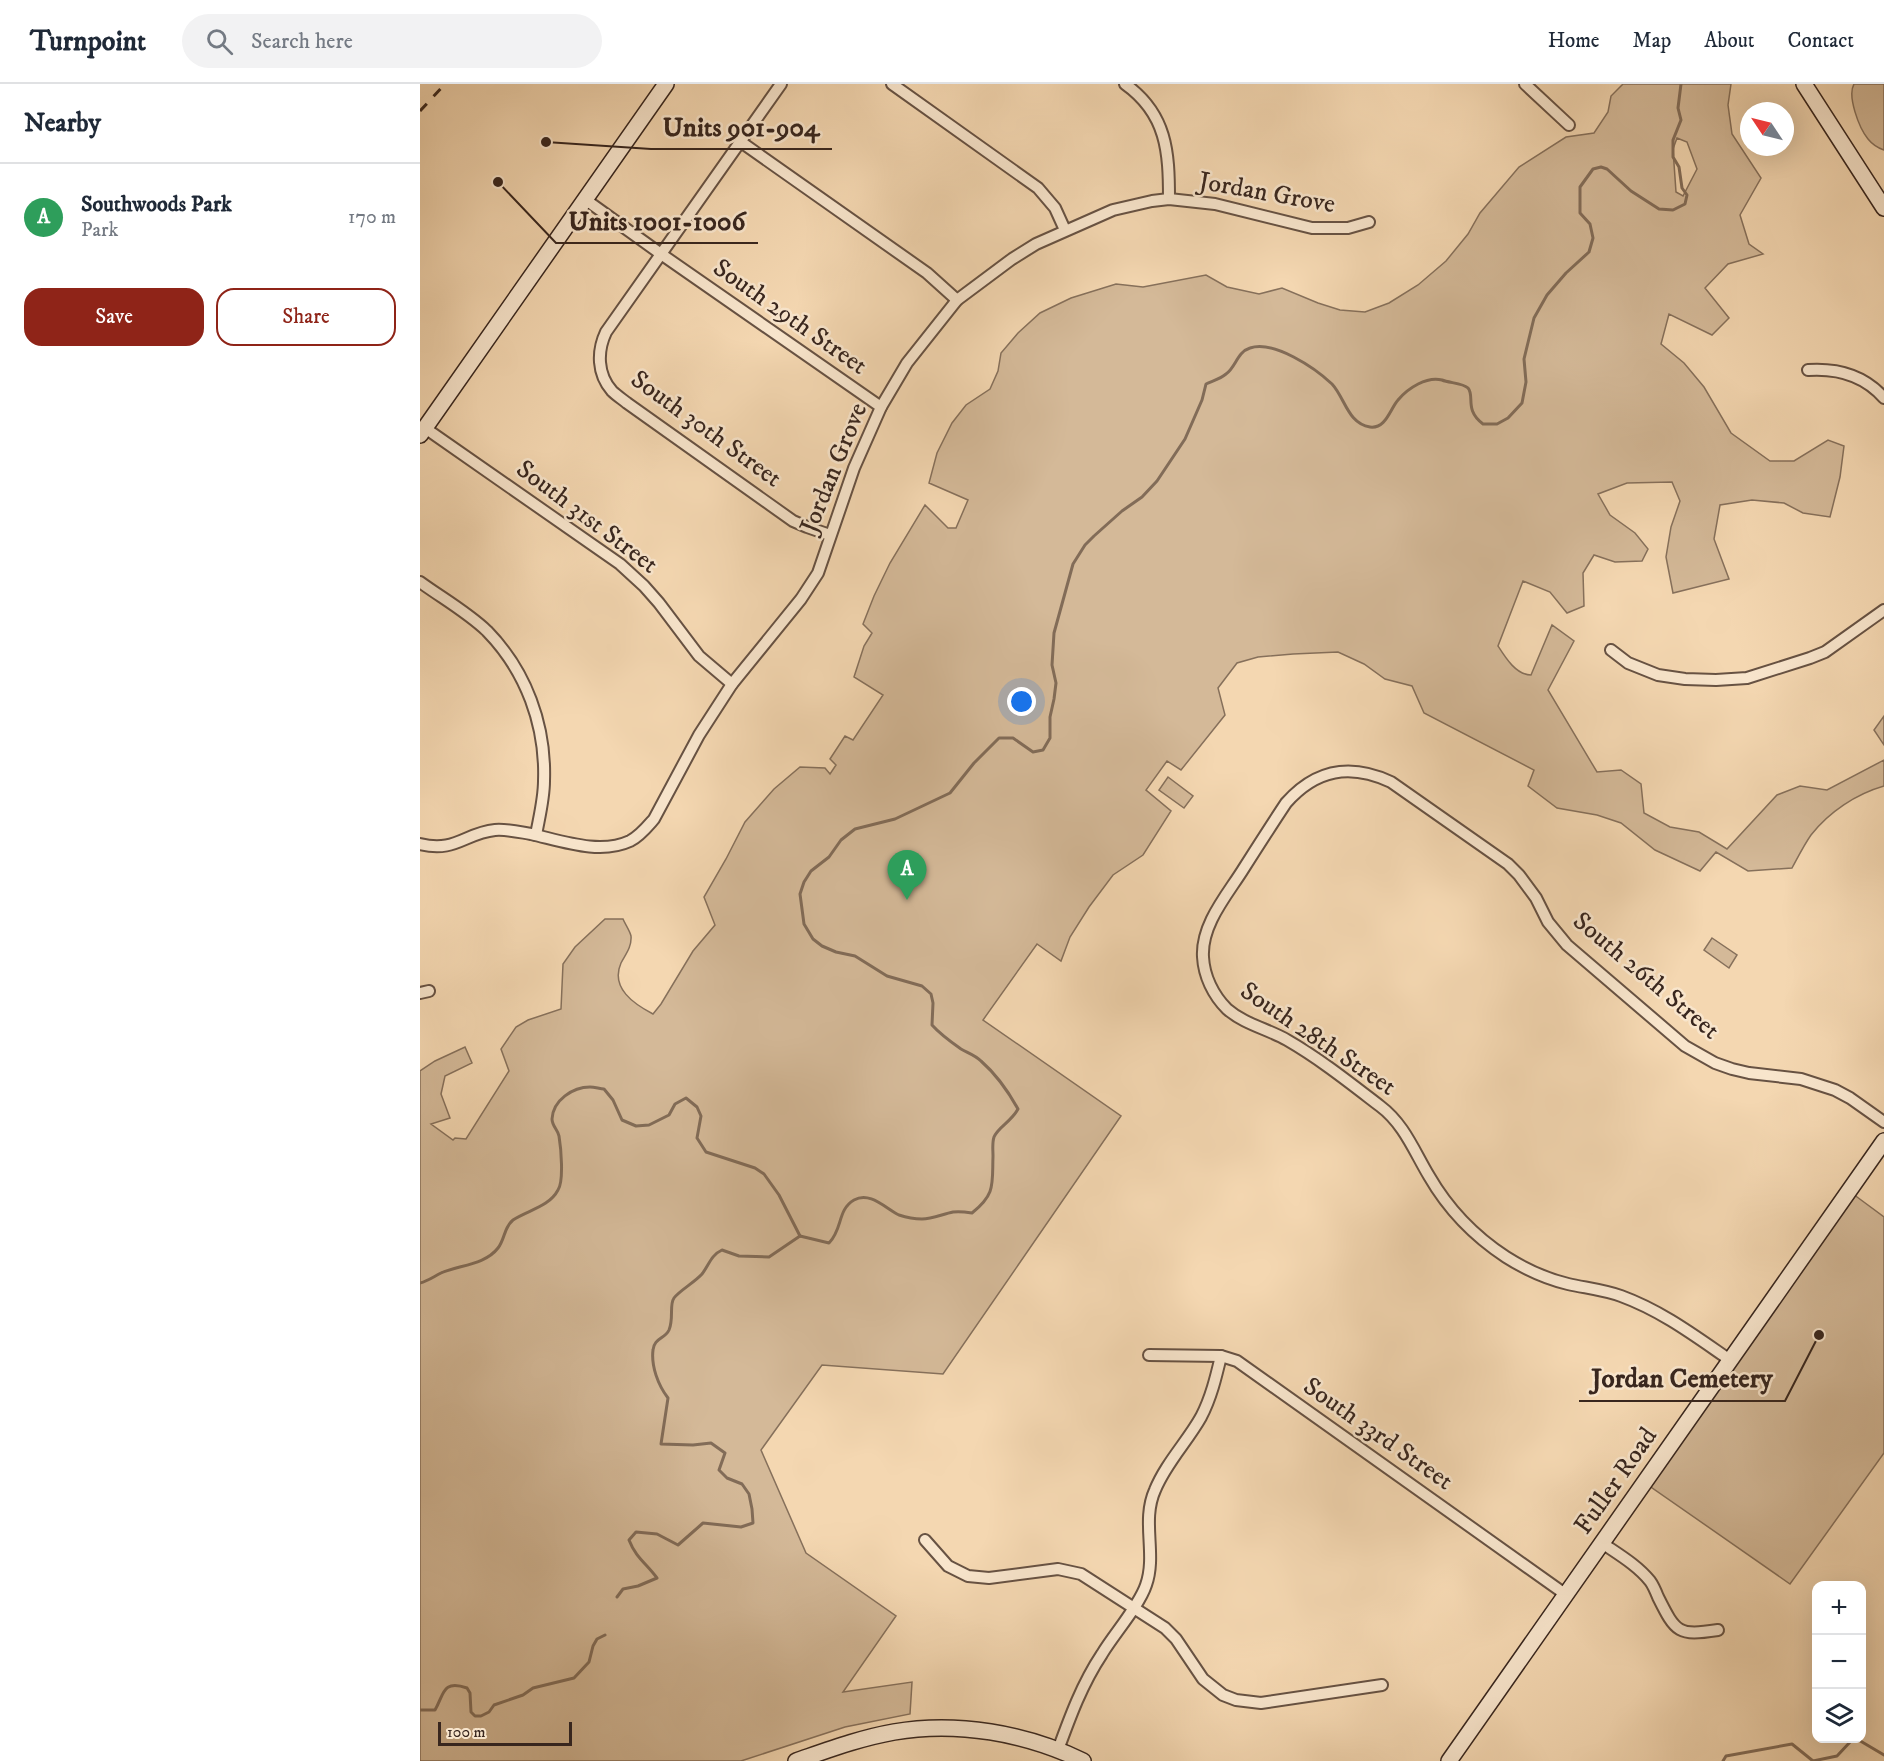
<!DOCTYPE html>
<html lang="en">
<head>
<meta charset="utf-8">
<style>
	:root { --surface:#fff; --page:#f2f2f3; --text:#1f2937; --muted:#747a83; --line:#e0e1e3; --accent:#8f2418 }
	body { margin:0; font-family:"IM FELL DW Pica",serif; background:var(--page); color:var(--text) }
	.controls { position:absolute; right:18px; bottom:18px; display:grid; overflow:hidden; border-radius:12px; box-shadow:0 6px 24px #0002 }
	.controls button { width:54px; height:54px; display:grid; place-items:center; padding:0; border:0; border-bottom:2px solid var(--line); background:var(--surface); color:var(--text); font:30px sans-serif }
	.compass { position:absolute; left:1320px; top:18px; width:54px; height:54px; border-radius:50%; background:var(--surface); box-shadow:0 6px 24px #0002; rotate:305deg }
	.scale { position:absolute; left:18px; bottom:15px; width:134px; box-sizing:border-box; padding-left:6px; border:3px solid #38261e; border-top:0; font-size:16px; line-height:21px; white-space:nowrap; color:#38261e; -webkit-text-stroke:4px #f8e5cc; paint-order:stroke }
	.you { position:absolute; left:602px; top:618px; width:21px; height:21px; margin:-15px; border:4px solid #fff; border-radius:50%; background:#1a73e8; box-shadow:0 0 0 9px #1a73e833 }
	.badge { display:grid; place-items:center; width:39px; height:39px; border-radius:50%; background:var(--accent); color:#fff; font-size:20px; font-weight:700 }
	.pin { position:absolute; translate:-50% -50px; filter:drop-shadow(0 2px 3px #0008) }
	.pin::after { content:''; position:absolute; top:32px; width:21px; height:18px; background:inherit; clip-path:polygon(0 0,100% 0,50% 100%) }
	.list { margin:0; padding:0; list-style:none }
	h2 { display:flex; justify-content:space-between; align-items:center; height:78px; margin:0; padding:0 24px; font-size:26px }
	h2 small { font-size:20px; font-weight:400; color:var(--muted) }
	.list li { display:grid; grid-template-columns:39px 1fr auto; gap:18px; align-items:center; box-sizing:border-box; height:108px; padding:0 24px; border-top:2px solid var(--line) }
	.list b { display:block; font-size:22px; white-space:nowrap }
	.list p { margin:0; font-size:20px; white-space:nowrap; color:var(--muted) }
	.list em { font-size:20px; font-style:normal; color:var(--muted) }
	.actions { display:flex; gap:12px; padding:18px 24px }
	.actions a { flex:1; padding:14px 0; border:2px solid var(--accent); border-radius:18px; text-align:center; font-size:21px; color:var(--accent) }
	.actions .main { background:var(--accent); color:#fff }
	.icon { flex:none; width:33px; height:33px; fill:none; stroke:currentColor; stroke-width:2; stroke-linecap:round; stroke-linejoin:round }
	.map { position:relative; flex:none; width:1464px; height:1677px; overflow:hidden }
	header { display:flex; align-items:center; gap:36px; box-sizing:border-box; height:84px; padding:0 30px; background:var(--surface); border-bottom:2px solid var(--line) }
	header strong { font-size:28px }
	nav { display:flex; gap:33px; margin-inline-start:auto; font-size:21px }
	.search { width:420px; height:54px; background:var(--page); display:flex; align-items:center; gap:15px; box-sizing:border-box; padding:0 21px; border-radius:33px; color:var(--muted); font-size:22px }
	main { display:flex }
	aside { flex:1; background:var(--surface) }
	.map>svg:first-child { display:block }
	.green { fill:#d4b998; stroke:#86705b; stroke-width:1.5; fill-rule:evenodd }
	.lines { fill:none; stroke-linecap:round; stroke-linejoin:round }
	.stream { stroke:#826c58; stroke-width:3 }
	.street-casing { stroke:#675243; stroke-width:14 }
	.secondary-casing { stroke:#38261e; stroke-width:18 }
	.street { stroke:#f8e5cc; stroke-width:10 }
	.secondary { stroke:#f8e5cc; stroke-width:15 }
	.rail { stroke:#38261e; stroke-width:3; stroke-dasharray:10 10; stroke-linecap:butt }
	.labels { text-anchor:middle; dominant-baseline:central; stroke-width:5; stroke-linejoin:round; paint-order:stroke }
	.street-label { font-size:26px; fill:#38261e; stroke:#f8e5cc }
	.leader { fill:none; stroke:#38261e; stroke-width:2 }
	.callout-dot { fill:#38261e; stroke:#f8e5cc; stroke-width:2 }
	.callout-label { font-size:27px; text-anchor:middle; font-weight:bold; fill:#38261e; stroke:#f8e5cc; stroke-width:5; stroke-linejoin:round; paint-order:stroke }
</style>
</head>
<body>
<header>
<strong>Turnpoint</strong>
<div class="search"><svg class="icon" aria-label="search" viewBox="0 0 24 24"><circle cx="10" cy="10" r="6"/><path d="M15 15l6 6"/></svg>Search here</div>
<nav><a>Home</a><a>Map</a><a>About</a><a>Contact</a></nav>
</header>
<main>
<aside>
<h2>Nearby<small></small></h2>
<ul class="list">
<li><span class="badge" style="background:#2e9e5b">A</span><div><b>Southwoods Park</b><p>Park</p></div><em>170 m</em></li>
</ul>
<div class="actions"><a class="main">Save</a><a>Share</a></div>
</aside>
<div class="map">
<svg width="1464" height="1677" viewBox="0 0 1464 1677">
	<rect width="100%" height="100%" fill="#f4d7b1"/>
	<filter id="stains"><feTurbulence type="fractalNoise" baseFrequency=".00333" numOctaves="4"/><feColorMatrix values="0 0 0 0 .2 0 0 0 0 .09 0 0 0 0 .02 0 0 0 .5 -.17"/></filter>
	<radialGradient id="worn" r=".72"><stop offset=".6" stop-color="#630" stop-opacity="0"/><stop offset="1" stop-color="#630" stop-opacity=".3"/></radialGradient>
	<g class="green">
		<path d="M 1203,0 L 1311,0 L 1308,21 L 1312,50 L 1341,94 L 1320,131 L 1329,160 L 1343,170 L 1308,180 L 1285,204 L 1309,234 L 1292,251 L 1249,230 L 1241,260 L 1264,279 L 1284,303 L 1311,349 L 1350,377 L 1374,377 L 1408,356 L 1424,362 L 1420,393 L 1410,433 L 1383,429 L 1364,419 L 1332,416 L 1300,421 L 1294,455 L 1309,495 L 1253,509 L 1246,473 L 1251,443 L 1260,417 L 1252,398 L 1207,399 L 1178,410 L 1190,431 L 1215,449 L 1228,465 L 1222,477 L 1195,478 L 1174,471 L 1163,489 L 1164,522 L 1147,529 L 1130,508 L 1103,497 L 1078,562 C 1085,573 1096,591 1111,591 L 1132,541 L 1154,557 L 1128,606 L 1177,688 L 1201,686 L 1221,700 L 1224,729 L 1250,743 L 1279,748 L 1307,765 L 1357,711 L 1380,702 L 1407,706 L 1464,676 L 1464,702 C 1436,710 1409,728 1391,751 C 1384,761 1378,773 1372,784 L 1328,787 L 1296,768 L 1280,787 L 1235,766 L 1201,739 L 1177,731 L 1137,724 L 1108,702 L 1114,686 L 1004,629 L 992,602 L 965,595 L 944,580 L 918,568 L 873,570 L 838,573 L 817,579 L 798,604 L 805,631 L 761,686 L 747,677 L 726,706 L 751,727 L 723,771 L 693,791 L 669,823 L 650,853 L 641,877 L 617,860 L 563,936 L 701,1032 L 523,1290 L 402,1281 L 341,1366 L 386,1469 L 476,1532 L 423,1608 L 492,1598 L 490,1630 L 425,1643 L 321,1677 L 0,1677 L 0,987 L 15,977 L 45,963 L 52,979 L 25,992 L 21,1010 L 30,1034 L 11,1040 L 33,1056 L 35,1054 L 46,1055 L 89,987 L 81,965 L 96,943 L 108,936 L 141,925 L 143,880 L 155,863 L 185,835 L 203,835 C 205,840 210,847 211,852 C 212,863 205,871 201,879 C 190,904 214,920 233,930 L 241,920 L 273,867 L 295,841 L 284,813 L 306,775 L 325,738 L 354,705 L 380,683 L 405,684 L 410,690 L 416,681 L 410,675 L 425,652 L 433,656 L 463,611 L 434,593 L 444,562 L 452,549 L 443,540 L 454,512 L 470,479 L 505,421 L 528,444 L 536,444 L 548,416 L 509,399 L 517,369 L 532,339 L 546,321 L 570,305 L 578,287 L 581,269 L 598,249 L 620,229 L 651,214 L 696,200 L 723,203 L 786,191 L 807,203 L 839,210 L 862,204 L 898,219 L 920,226 L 945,228 L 969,219 L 998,201 L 1026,177 L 1048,150 L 1060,129 L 1099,83 L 1146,53 L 1174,49 L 1188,28 L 1191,12 ZM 1257,54 L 1267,58 L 1277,85 L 1263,112 L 1256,108 L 1253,65 Z"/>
		<path d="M 1434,0 L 1464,0 L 1464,66 C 1458,64 1452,60 1448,55 C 1439,44 1427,12 1434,0 Z"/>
		<path d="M 1464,632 L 1464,661 L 1454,646 Z"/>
		<path d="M 748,693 L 773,712 L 764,724 L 739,706 Z"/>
		<path d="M 1292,854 L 1317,871 L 1309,884 L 1284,866 Z"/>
		<path d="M 1433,1110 L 1464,1133 L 1464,1369 L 1370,1500 L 1228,1401 Z"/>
	</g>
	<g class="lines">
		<g class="stream">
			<path d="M 380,1152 L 409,1159 C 423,1145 417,1126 434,1116 C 450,1107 465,1124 479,1131 C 485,1133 495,1135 502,1135 C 512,1135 523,1130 533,1128 C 539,1127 546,1128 552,1129 C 576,1110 572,1100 573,1072 C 573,1066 572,1059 574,1053 C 578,1043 591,1038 598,1025 C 588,1007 577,991 561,977 C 555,971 548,969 541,965 C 531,958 520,950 512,941 L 513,919 L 511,910 L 502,902 L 467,892 L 435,872 L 416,868 L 402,862 L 393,855 L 384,840 L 380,810 L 384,798 L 391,787 L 409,773 L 421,756 L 435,745 L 475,735 L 530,709 L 554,679 L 579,654 L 593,654 L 613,668 L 623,666 L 630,654 L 630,633 L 634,615 L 636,599 L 632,581 L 634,549 L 653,480 L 665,461 L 674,452 L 702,427 L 722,413 L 737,397 L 765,355 L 782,316 L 786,300 C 792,297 800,295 806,290 C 816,283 817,268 830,264 C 854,256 895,284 912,300 C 925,314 928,340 950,343 C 966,345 970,325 978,316 C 988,304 1007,292 1022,296 C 1029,299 1043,299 1048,304 C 1055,312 1044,326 1063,340 L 1077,340 L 1088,334 L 1102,319 L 1106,298 L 1104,275 L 1114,234 L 1127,211 L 1146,189 L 1169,168 L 1173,154 L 1170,140 L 1160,129 L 1160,103 L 1173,85 L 1181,83 L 1187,85 L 1211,107 L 1239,125 L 1253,126 L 1265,120 L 1267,111 L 1262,104 L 1259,83 L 1253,73 L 1253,56 L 1261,36 L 1258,24 L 1261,0"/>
			<path d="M 0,1199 C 8,1197 13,1193 21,1189 C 39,1181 65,1181 78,1164 C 85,1155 84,1143 93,1136 C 108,1126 129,1123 138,1106 C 144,1097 141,1064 139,1052 C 138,1046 132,1042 132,1035 C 133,1016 153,1003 170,1003 C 175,1003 180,1005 184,1005 L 193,1016 L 202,1036 L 216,1042 L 229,1041 L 249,1031 L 255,1020 L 266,1014 L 277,1023 L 281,1032 L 277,1054 L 286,1068 L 335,1084 L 344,1090 L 359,1111 L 380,1152"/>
			<path d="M 197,1513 L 203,1505 L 218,1502 L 237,1494 C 226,1479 216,1474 209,1456 L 216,1448 L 237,1450 L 258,1461 L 283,1439 L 321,1443 L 333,1439 L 332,1425 L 329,1410 L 322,1400 L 307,1394 L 299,1386 L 305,1369 L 291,1359 L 273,1361 L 241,1360 L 248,1314 C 238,1301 231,1282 233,1266 C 234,1254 245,1255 249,1246 C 254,1234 249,1221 254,1214 C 259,1207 275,1198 282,1190 C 289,1181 291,1171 302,1166 L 319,1172 L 349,1173 L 380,1152"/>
			<path d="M 0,1626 L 15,1626 C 24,1611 22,1595 47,1604 L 50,1609 L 51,1628 L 55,1632 L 61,1632 L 69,1628 L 74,1621 L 103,1611 L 113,1604 L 154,1594 L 169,1578 L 173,1562 L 177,1555 L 185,1551"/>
			<path d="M 1303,1677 L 1306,1672 L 1372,1660 L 1393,1677 L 1417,1672 L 1431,1657 L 1437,1655 L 1464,1671"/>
		</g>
		<defs>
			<g id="street">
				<path d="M 361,0 L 186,248 C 177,267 177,290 192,307 C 196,311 202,315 207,319 L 373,437 L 387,443 L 410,451"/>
				<path d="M 472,0 L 618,104 L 635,124 L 645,146"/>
				<path d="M 705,0 C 747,30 749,68 749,115"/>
				<path d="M 1105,0 L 1149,41"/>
				<path d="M 321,58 L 507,189 L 537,216"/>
				<path d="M 166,116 L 241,170 L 461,323"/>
				<path d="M 1388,286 C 1418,284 1444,291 1464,314"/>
				<path d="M 5,344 L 200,480 L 224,502 L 239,519 L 279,572 L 312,600"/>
				<path d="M 0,498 C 22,514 47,528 67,547 C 106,587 126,641 124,697 C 124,715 119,734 116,751"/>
				<path d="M 1191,566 L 1208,579 L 1238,591 L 1265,595 L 1296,596 L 1327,594 L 1390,574 L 1405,568 L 1464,526"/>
				<path d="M 0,760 C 35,769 45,749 75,746 C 87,745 99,748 111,750 C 142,757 180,771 210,757 C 220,752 227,743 234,735 L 279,651 L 312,600 L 381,515 L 398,489 L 434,384 L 461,323 L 487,279 L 537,216 L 592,175 L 616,160 L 693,126 L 732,117 L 749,115 L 795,120 L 892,144 L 928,144 L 949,138"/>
				<path d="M 0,909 L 9,907"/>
				<path d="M 729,1271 L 801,1272 L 817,1277 L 1145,1510"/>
				<path d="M 1310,1276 C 1275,1252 1242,1227 1201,1212 C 1184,1206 1166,1204 1148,1200 C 1127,1195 1105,1185 1086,1173 C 1054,1152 1028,1125 1009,1092 C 994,1067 984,1040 960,1022 C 930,999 900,975 867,956 C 848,945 824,940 807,925 C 793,911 784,892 783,873 C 781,840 808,810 824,784 C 838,762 852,740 866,719 C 896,685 930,679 971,698 L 1088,780 L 1099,791 L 1116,814 L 1128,838 L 1147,861 L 1265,962 L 1295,979 L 1312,985 L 1329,989 L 1381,995 L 1415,1006 L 1430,1014 L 1464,1038"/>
				<path d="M 505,1456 L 528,1482 L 548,1492 L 569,1494 L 638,1485 L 661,1490 L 745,1544 L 756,1555 L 783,1595 L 803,1611 L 816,1616 L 841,1619 L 962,1601"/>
				<path d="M 1182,1459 C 1198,1470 1217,1481 1230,1497 C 1233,1501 1236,1508 1238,1513 C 1256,1549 1258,1552 1298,1546"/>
				<path d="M 638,1666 C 650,1633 662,1600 682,1570 C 694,1550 719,1522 726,1501 C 737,1470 721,1437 735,1406 C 746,1379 767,1358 781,1333 C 791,1314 796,1293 801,1272"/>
			</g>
			<g id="secondary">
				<path d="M 1384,0 L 1464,124"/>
				<path d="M 0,351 L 246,0"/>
				<path d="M 376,1677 C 408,1666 440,1654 474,1648 C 536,1637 606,1649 663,1677"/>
				<path d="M 1029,1677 L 1464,1057"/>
			</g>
		</defs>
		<use href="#street" class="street-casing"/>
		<use href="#secondary" class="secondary-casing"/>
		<use href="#street" class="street"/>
		<use href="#secondary" class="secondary"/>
		<path class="rail" d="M 0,27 L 25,0"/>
	</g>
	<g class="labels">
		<g class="street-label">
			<text transform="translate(847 109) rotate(10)">Jordan Grove</text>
			<text transform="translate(370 233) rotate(35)">South 29th Street</text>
			<text transform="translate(286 345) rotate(36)">South 30th Street</text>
			<text transform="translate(414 384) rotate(-68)">Jordan Grove</text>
			<text transform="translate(167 433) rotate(37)">South 31st Street</text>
			<text transform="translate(1226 892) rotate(40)">South 26th Street</text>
			<text transform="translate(898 955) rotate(34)">South 28th Street</text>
			<text transform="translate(958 1350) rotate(35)">South 33rd Street</text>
			<text transform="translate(1196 1397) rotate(-55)">Fuller Road</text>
		</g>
	</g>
	<path class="leader" d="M126 58L231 65H412M78 98L136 159H338M1399 1251L1365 1317H1159"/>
	<g class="callout-dot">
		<circle cx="126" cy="58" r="6"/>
		<circle cx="78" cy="98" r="6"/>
		<circle cx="1399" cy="1251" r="6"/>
	</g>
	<g class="callout-label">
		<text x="321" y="52">Units 901-904</text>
		<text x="237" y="146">Units 1001-1006</text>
		<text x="1262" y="1303">Jordan Cemetery</text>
	</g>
	<rect width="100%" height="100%" filter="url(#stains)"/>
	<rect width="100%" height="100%" fill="url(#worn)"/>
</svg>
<div class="controls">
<button>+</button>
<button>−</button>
<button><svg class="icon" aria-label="layers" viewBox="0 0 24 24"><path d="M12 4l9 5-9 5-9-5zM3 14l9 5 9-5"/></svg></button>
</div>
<svg class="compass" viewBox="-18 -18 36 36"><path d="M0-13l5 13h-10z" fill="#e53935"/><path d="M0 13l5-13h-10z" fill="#747a83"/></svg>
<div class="scale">100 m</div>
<div class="you"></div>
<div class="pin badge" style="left:487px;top:816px;background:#2e9e5b">A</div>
</div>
</main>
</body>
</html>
